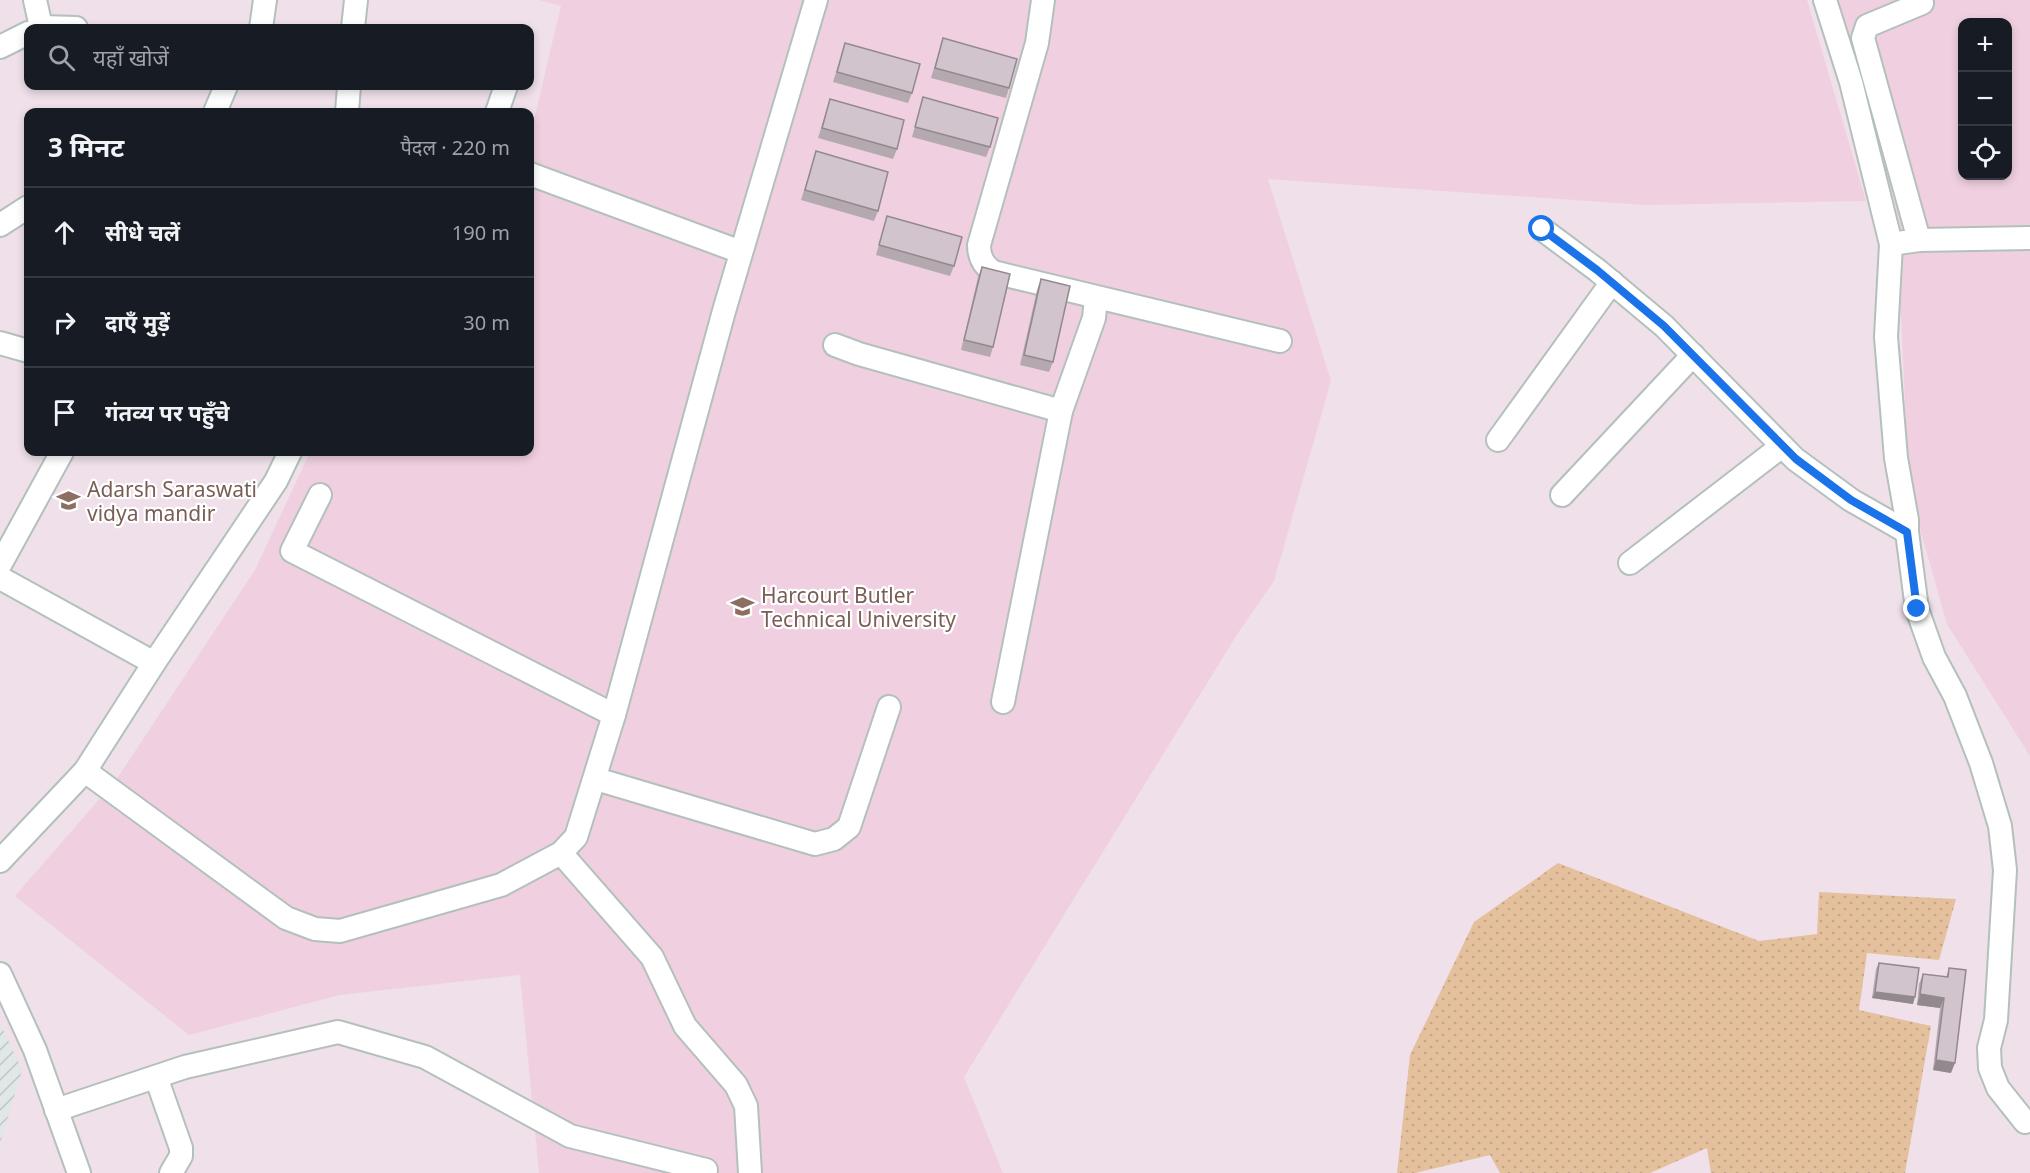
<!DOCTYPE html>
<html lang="hi">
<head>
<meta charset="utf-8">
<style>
	:root { --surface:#171b24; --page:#242831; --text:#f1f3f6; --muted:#9ea1a6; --line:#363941 }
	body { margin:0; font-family:"Noto Sans","Noto Sans Devanagari",sans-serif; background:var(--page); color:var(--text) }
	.controls { position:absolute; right:18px; top:18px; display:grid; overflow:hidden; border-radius:12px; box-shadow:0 3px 9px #0003 }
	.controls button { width:54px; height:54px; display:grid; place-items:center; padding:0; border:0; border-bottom:2px solid var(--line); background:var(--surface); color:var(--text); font:30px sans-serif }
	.stop { position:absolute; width:18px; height:18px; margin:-14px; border:4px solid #1a73e8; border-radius:50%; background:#fff }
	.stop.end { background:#1a73e8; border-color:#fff; box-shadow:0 2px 6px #0008 }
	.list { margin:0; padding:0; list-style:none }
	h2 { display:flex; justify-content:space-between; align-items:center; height:78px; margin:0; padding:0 24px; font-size:26px }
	h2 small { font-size:20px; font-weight:400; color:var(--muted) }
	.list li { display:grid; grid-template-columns:39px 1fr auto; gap:18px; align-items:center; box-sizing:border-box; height:90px; padding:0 24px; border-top:2px solid var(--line) }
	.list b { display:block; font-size:22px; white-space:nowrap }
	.list em { font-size:20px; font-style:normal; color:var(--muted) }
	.icon { flex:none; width:33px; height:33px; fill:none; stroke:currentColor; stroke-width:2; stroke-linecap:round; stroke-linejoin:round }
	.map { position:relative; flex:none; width:2030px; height:1173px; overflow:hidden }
	.search { position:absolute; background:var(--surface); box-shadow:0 3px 9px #0003; left:24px; top:24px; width:510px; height:66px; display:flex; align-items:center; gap:15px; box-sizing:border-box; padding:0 21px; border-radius:12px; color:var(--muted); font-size:22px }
	.panel { position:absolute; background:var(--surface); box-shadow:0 3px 9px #0003; left:24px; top:108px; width:510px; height:348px; border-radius:12px }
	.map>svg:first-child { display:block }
	.industrial { fill:url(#industrial-furrows) }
	.education { fill:#f0d0e0; fill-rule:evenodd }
	.park { fill:url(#park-dots) }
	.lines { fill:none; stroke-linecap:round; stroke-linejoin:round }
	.minor-casing { stroke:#b3c0bb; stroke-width:26 }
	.minor { stroke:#fff; stroke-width:22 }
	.wall { fill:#b4a9af }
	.shaded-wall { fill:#92898f }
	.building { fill:#d1c4cc; stroke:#92898f; stroke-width:1.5 }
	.route { stroke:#1a73e8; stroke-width:8 }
	.labels { text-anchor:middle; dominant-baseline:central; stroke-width:4.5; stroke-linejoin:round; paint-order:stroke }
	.education-label { font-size:21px; fill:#785e54; stroke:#fff; text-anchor:start }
</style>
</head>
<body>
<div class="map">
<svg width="2030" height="1173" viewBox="0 0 2030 1173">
	<defs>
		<pattern id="industrial-furrows" width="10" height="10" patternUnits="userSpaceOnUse" patternTransform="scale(1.5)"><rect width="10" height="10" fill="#e0e7e7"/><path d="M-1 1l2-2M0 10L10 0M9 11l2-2" fill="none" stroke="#c0c6c6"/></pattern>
		<pattern id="park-dots" width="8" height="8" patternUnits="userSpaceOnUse" patternTransform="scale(1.5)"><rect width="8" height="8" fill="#e5c09d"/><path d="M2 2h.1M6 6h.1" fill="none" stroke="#c5a588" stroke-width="1.8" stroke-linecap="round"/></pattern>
	</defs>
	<rect width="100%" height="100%" fill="#efe0e9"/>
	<path class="industrial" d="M 0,1023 L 22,1070 L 0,1144 Z"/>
	<g class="education">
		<path d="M 539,0 L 1807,0 L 1866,201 L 1646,205 L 1268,179 L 1331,381 L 1274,581 L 1238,633 L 964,1077 L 1003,1173 L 539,1173 L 520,975 L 339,995 L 189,1035 L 15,896 L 116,780 L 255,570 L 310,452 L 530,452 L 530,136 L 561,6 Z"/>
		<path d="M 1832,0 L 2030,0 L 2030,756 L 1947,624 L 1909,490 L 1896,206 ZM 1962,22 L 2008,22 L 2008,176 L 1962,176 Z"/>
	</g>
	<path class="park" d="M 1558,863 L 1759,941 L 1817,934 L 1819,892 L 1956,899 L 1939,960 L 1867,953 L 1859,1010 L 1931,1026 L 1905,1173 L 1711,1173 L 1707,1148 L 1650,1173 L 1500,1173 L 1490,1155 L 1415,1173 L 1397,1173 L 1410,1055 L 1474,922 Z"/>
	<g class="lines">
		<defs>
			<g id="minor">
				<path d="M 35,0 L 41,27"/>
				<path d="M 1043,0 L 1037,43 L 979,245 C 979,257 983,265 993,272 L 1280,341"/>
				<path d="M 1825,0 L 1851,82 L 1891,244 L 1886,337 L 1896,458 L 1907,520 L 1907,532 L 1917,609 L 1934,657 L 1955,696 L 1981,763 L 2000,826 L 2005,870 L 1996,1020 L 1989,1048 L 1990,1068 L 1998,1088 L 2025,1122"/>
				<path d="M 38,28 L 41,27 L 76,28"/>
				<path d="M 261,28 L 265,0"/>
				<path d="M 353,28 L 356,0"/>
				<path d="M 0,47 L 28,33"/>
				<path d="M 215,112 L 226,86"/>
				<path d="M 347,112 L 349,86"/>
				<path d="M 497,112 L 506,86"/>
				<path d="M 530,174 L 741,252"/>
				<path d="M 0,225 L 28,207"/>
				<path d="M 1542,229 L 1597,270 L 1664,326 L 1795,459 L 1851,500 L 1907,532"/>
				<path d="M 1919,240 L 2030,238"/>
				<path d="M 1891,244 L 1919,240 L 1863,38 L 1867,26 L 1922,3"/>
				<path d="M 0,343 L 28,351"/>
				<path d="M 835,345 L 859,354 L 1061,411"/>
				<path d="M 1498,440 L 1612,282"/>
				<path d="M 320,495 L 292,551 L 614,715"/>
				<path d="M 1562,495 L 1693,355"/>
				<path d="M 1630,563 L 1782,446"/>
				<path d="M 0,565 L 62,452"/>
				<path d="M 0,578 L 154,663"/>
				<path d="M 1003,702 L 1061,411 L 1094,318 L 1096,298"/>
				<path d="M 85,771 L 286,918 L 315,929 L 340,931 L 501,885 L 561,853 L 576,837 L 614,715 L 724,311 L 816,0"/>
				<path d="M 596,779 L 815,844 L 834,839 L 849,827 L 889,707"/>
				<path d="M 561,853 L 652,957 L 685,1026 L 736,1085 L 746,1106 L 750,1173"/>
				<path d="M 0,861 L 85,771 L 154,663 L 276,481 L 290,452"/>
				<path d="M 0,974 L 35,1050 L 79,1173"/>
				<path d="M 156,1077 L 181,1148 L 181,1156 L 171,1173"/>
				<path d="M 56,1110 L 185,1067 L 338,1032 L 425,1057 L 570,1136 L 706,1170"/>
			</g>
		</defs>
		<use href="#minor" class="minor-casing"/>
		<use href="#minor" class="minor"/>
	</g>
	<g class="wall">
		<path d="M 943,38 L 1009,88 L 1006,98 L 931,78 Z"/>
		<path d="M 845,43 L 912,93 L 908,103 L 833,82 Z"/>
		<path d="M 923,97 L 990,147 L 986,157 L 912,137 Z"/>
		<path d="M 830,99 L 897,149 L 893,159 L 818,138 Z"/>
		<path d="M 816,151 L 878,211 L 874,221 L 801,200 Z"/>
		<path d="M 887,216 L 954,266 L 950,276 L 876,255 Z"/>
		<path d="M 982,267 L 993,347 L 990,357 L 961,350 L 978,277 Z"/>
		<path d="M 1041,279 L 1053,362 L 1049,372 L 1020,365 L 1037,290 Z"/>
		<path d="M 1879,963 L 1913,1004 L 1872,998 L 1876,969 Z"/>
		<path d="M 1949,968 L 1951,1073 L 1933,1070 L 1940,1008 L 1917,1005 L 1919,984 L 1923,974 L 1946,977 Z"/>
	</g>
	<g class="shaded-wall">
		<path d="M 1875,992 L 1915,997 L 1913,1004 L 1872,998 Z"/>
		<path d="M 1920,994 L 1944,998 L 1940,1008 L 1917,1005 Z"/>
		<path d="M 1936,1060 L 1955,1063 L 1951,1073 L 1933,1070 Z"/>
	</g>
	<g class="building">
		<path d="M 943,38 L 1017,59 L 1009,88 L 935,68 Z"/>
		<path d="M 845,43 L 920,64 L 912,93 L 837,72 Z"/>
		<path d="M 923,97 L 998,118 L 990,147 L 915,127 Z"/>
		<path d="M 830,99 L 904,120 L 897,149 L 822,128 Z"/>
		<path d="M 816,151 L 888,172 L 878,211 L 805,190 Z"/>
		<path d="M 887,216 L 962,237 L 954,266 L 879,245 Z"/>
		<path d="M 982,267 L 1010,274 L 993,347 L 964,340 Z"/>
		<path d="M 1041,279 L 1070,286 L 1053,362 L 1024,355 Z"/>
		<path d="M 1879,963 L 1919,968 L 1915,997 L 1875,992 Z"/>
		<path d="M 1949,968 L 1966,970 L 1955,1063 L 1936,1060 L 1944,998 L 1920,994 L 1923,974 L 1948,977 Z"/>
	</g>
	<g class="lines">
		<path class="route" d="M 1542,229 L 1597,270 L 1664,326 L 1796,459 L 1851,500 L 1907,532 L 1917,609"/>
	</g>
	<defs>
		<symbol id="school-bare" viewBox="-9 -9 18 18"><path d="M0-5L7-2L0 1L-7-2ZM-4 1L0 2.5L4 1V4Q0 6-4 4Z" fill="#8d6e63" stroke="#fff" stroke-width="2.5" paint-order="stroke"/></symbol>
		<symbol id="university-bare" viewBox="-9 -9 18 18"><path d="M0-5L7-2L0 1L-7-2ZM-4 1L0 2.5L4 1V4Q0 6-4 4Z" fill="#8d6e63" stroke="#fff" stroke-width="2.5" paint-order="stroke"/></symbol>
	</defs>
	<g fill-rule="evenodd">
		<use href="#school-bare" x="52" y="484" width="33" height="33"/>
		<use href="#university-bare" x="726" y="590" width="33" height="33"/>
	</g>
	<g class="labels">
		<g class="education-label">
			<text x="87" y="489">Adarsh Saraswati<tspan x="87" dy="24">vidya mandir</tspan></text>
			<text x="761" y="595">Harcourt Butler<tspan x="761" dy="24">Technical University</tspan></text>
		</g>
	</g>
</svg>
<div class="controls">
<button>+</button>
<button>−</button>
<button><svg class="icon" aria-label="locate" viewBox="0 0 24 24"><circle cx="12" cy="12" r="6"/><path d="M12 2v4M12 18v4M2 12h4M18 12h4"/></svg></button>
</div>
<div class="stop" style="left:1542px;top:229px"></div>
<div class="stop end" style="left:1917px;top:609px"></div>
<div class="search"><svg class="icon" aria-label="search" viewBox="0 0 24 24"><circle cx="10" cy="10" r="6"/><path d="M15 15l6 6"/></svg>यहाँ खोजें</div>
<section class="panel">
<h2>3 मिनट<small>पैदल · 220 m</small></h2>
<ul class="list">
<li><svg class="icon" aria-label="ahead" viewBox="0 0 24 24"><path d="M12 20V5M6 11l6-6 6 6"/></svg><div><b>सीधे चलें</b></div><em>190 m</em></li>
<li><svg class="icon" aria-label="right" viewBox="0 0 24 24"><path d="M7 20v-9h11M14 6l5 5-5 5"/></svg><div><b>दाएँ मुड़ें</b></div><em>30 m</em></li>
<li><svg class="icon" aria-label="arrive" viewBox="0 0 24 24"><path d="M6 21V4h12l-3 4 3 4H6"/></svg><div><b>गंतव्य पर पहुँचे</b></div></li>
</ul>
</section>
</div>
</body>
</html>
